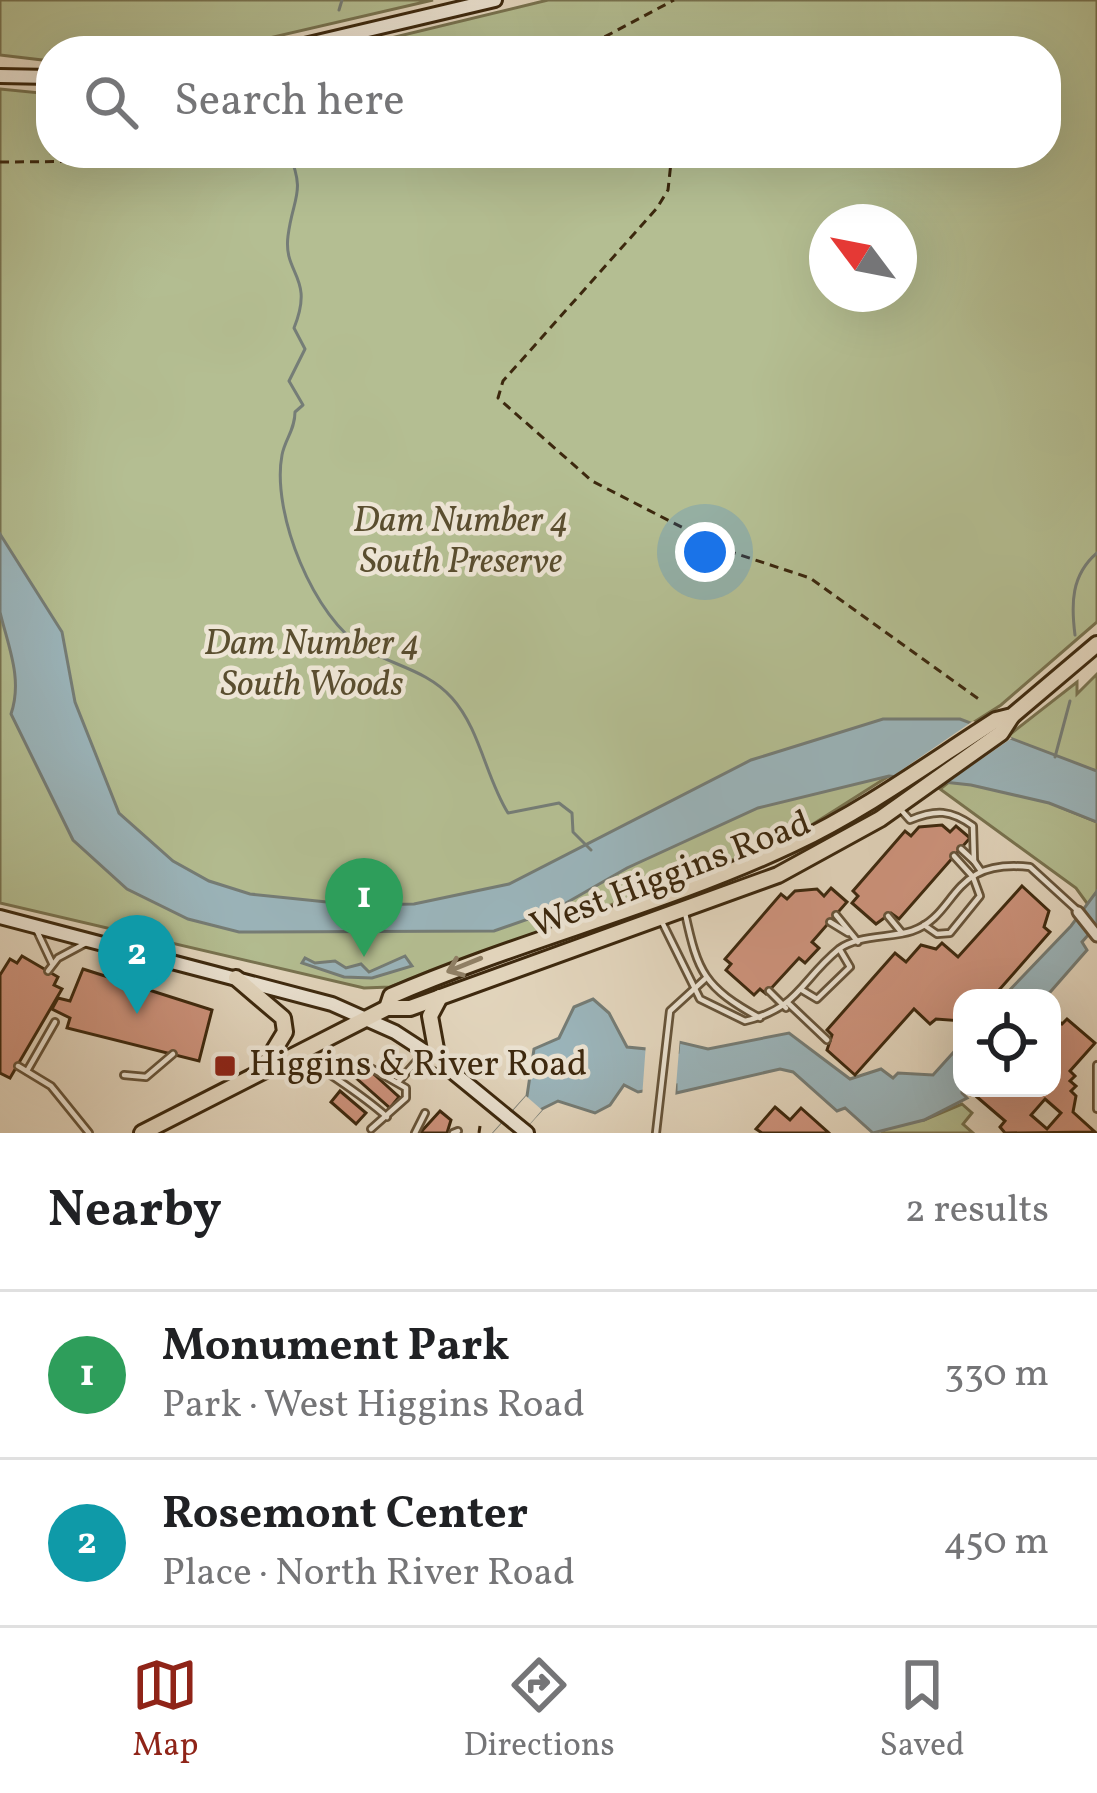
<!DOCTYPE html>
<html lang="en">
<head>
<meta charset="utf-8">
<style>
	:root { --surface:#fff; --page:#f2f2f2; --text:#202124; --muted:#757577; --line:#e0e0e0; --accent:#8f2418 }
	body { margin:0; font-family:Vollkorn,serif; background:var(--page); color:var(--text) }
	.controls { position:absolute; right:36px; bottom:36px; display:grid; overflow:hidden; border-radius:24px; box-shadow:0 12px 48px #0002 }
	.controls button { width:108px; height:108px; display:grid; place-items:center; padding:0; border:0; border-bottom:3px solid var(--line); background:var(--surface); color:var(--text); font:60px sans-serif }
	.compass { position:absolute; left:809px; top:204px; width:108px; height:108px; border-radius:50%; background:var(--surface); box-shadow:0 12px 48px #0002; rotate:302deg }
	.you { position:absolute; left:705px; top:552px; width:42px; height:42px; margin:-30px; border:9px solid #fff; border-radius:50%; background:#1a73e8; box-shadow:0 0 0 18px #1a73e833 }
	.badge { display:grid; place-items:center; width:78px; height:78px; border-radius:50%; background:var(--accent); color:#fff; font-size:39px; font-weight:700 }
	.pin { position:absolute; translate:-50% -99px; filter:drop-shadow(0 3px 6px #0008) }
	.pin::after { content:''; position:absolute; top:63px; width:42px; height:36px; background:inherit; clip-path:polygon(0 0,100% 0,50% 100%) }
	.list { margin:0; padding:0; list-style:none }
	h2 { display:flex; justify-content:space-between; align-items:center; height:156px; margin:0; padding:0 48px; font-size:51px }
	h2 small { font-size:39px; font-weight:400; color:var(--muted) }
	.list li { display:grid; grid-template-columns:78px 1fr auto; gap:36px; align-items:center; box-sizing:border-box; height:168px; padding:0 48px; border-top:3px solid var(--line) }
	.list b { display:block; font-size:45px; white-space:nowrap }
	.list p { margin:0; font-size:39px; white-space:nowrap; color:var(--muted) }
	.list em { font-size:39px; font-style:normal; color:var(--muted) }
	.icon { flex:none; width:66px; height:66px; fill:none; stroke:currentColor; stroke-width:2; stroke-linecap:round; stroke-linejoin:round }
	.map { position:relative; flex:none; width:1097px; height:1133px; overflow:hidden }
	.search { position:absolute; background:var(--surface); box-shadow:0 12px 48px #0002; left:36px; right:36px; top:36px; height:132px; display:flex; align-items:center; gap:30px; box-sizing:border-box; padding:0 42px; border-radius:48px; color:var(--muted); font-size:45px }
	.sheet { height:492px; background:var(--surface) }
	nav { display:flex; justify-content:space-around; align-items:center; box-sizing:border-box; height:168px; border-top:3px solid var(--line); background:var(--surface); font-size:33px; color:var(--muted) }
	nav a { display:grid; justify-items:center; gap:6px }
	nav .on { color:var(--accent) }
	.map>svg:first-child { display:block }
	.green { fill:#b4be92; stroke:#787350; stroke-width:3; fill-rule:evenodd }
	.water { fill:#9bb6bd; stroke:#757d77; stroke-width:3 }
	.pier { fill:#e4d7bf }
	.lines { fill:none; stroke-linecap:round; stroke-linejoin:round }
	.stream { stroke:#757d77; stroke-width:3 }
	.building { fill:#cf947e; stroke:#3c280e; stroke-width:3; fill-rule:evenodd }
	.service-casing { stroke:#66543a; stroke-width:10 }
	.minor-casing { stroke:#66543a; stroke-width:15 }
	.secondary-casing { stroke:#3c280e; stroke-width:18 }
	.primary-casing { stroke:#3c280e; stroke-width:20 }
	.path { stroke:#3c280e; stroke-width:3; stroke-dasharray:9 6; stroke-linecap:butt }
	.service { stroke:#ede5d5; stroke-width:4.5 }
	.minor { stroke:#ede5d5; stroke-width:9 }
	.secondary { stroke:#ede5d5; stroke-width:12 }
	.primary { stroke:#e4d7bf; stroke-width:14 }
	.oneway { stroke:#908066 }
	.poi-dot { fill:#8f2418; stroke:#ede5d5; stroke-width:4.5 }
	.labels { text-anchor:middle; dominant-baseline:central; stroke-width:9; stroke-linejoin:round; paint-order:stroke }
	.park-label { font-size:36px; font-style:italic; fill:#5a4e2f; stroke:#ede5d5 }
	.street-label { font-size:36px; fill:#3c280e; stroke:#ede5d5 }
	.poi-label { font-size:36px; fill:#3c280e; stroke:#ede5d5; text-anchor:start }
</style>
</head>
<body>
<div class="map">
<svg width="1097" height="1133" viewBox="0 0 1097 1133">
	<rect width="100%" height="100%" fill="#e4d7bf"/>
	<filter id="stains"><feTurbulence type="fractalNoise" baseFrequency=".00167" numOctaves="4"/><feColorMatrix values="0 0 0 0 .2 0 0 0 0 .09 0 0 0 0 .02 0 0 0 .5 -.17"/></filter>
	<radialGradient id="worn" r=".72"><stop offset=".6" stop-color="#630" stop-opacity="0"/><stop offset="1" stop-color="#630" stop-opacity=".3"/></radialGradient>
	<g class="green">
		<path d="M 0,0 L 433,0 L 213,51 L 51,51 L 51,61 L 0,55 Z"/>
		<path d="M 548,0 L 1097,0 L 1097,622 L 1001,705 L 791,838 L 390,987 L 364,988 L 0,903 L 0,89 L 51,94 L 51,153 L 1046,153 L 1046,51 L 337,51 ZM 827,222 L 899,222 L 899,294 L 827,294 Z"/>
		<path d="M 1097,674 L 1097,771 L 1066,763 L 1060,807 L 1097,822 L 1097,917 L 1076,888 L 940,789 L 1077,682 L 1077,694 Z"/>
		<path d="M 962,1104 L 972,1113 L 963,1124 L 973,1133 L 882,1133 L 888,1125 L 924,1120 Z"/>
	</g>
	<g class="water">
		<path d="M 0,534 L 62,632 L 75,702 L 119,813 L 173,861 L 209,881 L 250,894 L 356,905 L 414,904 L 509,884 L 751,760 L 883,719 L 960,719 L 1097,771 L 1097,822 L 1049,803 L 971,785 L 889,776 L 758,808 L 627,868 L 554,910 L 494,931 L 239,932 L 188,919 L 127,889 L 73,840 L 11,714 C 23,679 8,646 0,612 C 0,588 0,558 0,534 Z"/>
		<path d="M 1097,891 L 1097,925 L 1082,942 L 1087,950 L 1045,998 L 1002,998 L 1071,926 Z"/>
		<path d="M 405,956 L 412,966 L 372,978 L 344,977 L 302,963 L 305,958 L 315,963 L 335,961 L 346,968 L 361,964 L 369,972 Z"/>
		<path d="M 593,999 L 609,1013 L 627,1047 L 678,1052 L 679,1042 L 708,1049 L 789,1033 L 850,1079 L 881,1069 L 893,1078 L 898,1073 L 933,1075 L 962,1043 L 962,1093 L 967,1098 L 924,1120 L 873,1133 L 845,1108 L 837,1111 L 793,1072 L 780,1069 L 676,1093 L 676,1085 L 638,1092 L 624,1085 L 610,1105 L 595,1113 L 558,1101 L 542,1109 L 520,1133 L 494,1133 L 527,1096 L 534,1049 L 559,1038 L 574,1007 Z"/>
	</g>
	<g class="pier">
		<path d="M 973,721 L 1012,738 L 941,787 L 890,778 Z"/>
		<path d="M 680,1037 L 675,1099 L 670,1092 L 642,1098 L 646,1043 L 673,1046 Z"/>
		<path d="M 526,1096 L 542,1110 L 522,1133 L 493,1133 Z"/>
	</g>
	<g class="lines">
		<g class="stream">
			<path d="M 339,10 L 342,0"/>
			<path d="M 289,153 C 306,194 293,196 288,236 C 283,275 315,276 294,328 L 305,349 L 289,381 L 303,405 L 295,412 C 295,430 285,439 282,455 C 271,513 314,619 365,649 C 395,666 428,671 452,698 C 480,729 486,778 508,813 L 559,803 L 572,813 L 573,832 L 591,850"/>
			<path d="M 1075,635 C 1071,604 1071,575 1097,553"/>
			<path d="M 1055,757 L 1070,701"/>
		</g>
	</g>
	<g class="building">
		<path d="M 942,825 L 950,832 L 956,826 L 970,838 L 899,919 L 891,913 L 876,924 L 852,903 L 858,896 L 853,891 L 905,831 L 911,836 L 919,827 Z"/>
		<path d="M 1022,886 L 1049,911 L 1044,927 L 1050,932 L 992,998 L 962,998 L 962,1021 L 936,1019 L 930,1024 L 914,1009 L 855,1075 L 827,1050 L 832,1035 L 827,1030 L 895,953 L 906,962 L 921,945 L 936,949 L 942,943 L 958,957 Z"/>
		<path d="M 831,888 L 847,902 L 812,942 L 819,948 L 805,963 L 799,958 L 766,994 L 760,989 L 754,995 L 726,970 L 731,964 L 725,959 L 781,894 L 787,899 L 795,891 L 817,889 L 824,896 Z"/>
		<path d="M 22,956 L 58,977 L 54,985 L 62,989 L 10,1078 L 0,1073 L 0,975 L 10,959 L 17,963 Z"/>
		<path d="M 83,969 L 212,1010 L 199,1061 L 67,1028 L 70,1018 L 52,1009 L 58,998 L 70,1001 Z"/>
		<path d="M 1056,1019 L 1062,1024 L 1067,1019 L 1095,1043 L 1070,1071 L 1075,1076 L 1070,1081 L 1076,1086 L 1071,1091 L 1076,1096 L 1073,1112 L 1095,1132 L 1005,1133 L 1000,1127 L 1005,1121 L 977,1097 L 985,1088 L 1052,1088 ZM 1045,1099 L 1061,1113 L 1047,1129 L 1031,1115 Z"/>
		<path d="M 366,1067 L 399,1097 L 390,1108 L 356,1078 Z"/>
		<path d="M 340,1091 L 366,1113 L 356,1124 L 331,1102 Z"/>
		<path d="M 775,1107 L 790,1120 L 801,1108 L 829,1133 L 762,1133 L 756,1129 Z"/>
		<path d="M 440,1111 L 451,1120 L 447,1133 L 420,1133 Z"/>
	</g>
	<g class="lines">
		<defs>
			<g id="service">
				<path d="M 902,811 L 910,820 C 936,809 951,810 973,826 L 974,861 L 981,871"/>
				<path d="M 961,849 L 974,861"/>
				<path d="M 685,913 C 698,973 704,987 760,1018"/>
				<path d="M 836,915 L 858,942"/>
				<path d="M 888,916 L 902,933"/>
				<path d="M 662,922 L 700,999 L 745,1021 C 799,1008 800,981 839,949 C 857,935 891,938 912,931 C 959,915 948,858 1030,867 L 1076,909"/>
				<path d="M 830,922 L 848,933"/>
				<path d="M 924,925 L 937,934 L 950,933 L 980,896 L 973,877 L 954,856"/>
				<path d="M 37,931 L 52,963"/>
				<path d="M 48,971 L 58,958 L 86,943"/>
				<path d="M 802,990 L 817,999 L 850,967 L 840,950"/>
				<path d="M 769,991 L 786,1008"/>
				<path d="M 789,1004 L 827,1040"/>
				<path d="M 302,1054 C 331,1077 358,1091 387,1117"/>
				<path d="M 1097,1065 L 1097,1109"/>
				<path d="M 18,1066 L 51,1086 L 89,1133"/>
				<path d="M 27,1071 L 55,1022"/>
				<path d="M 124,1075 L 146,1077 L 173,1054"/>
				<path d="M 337,1077 L 362,1063 L 406,1088 L 406,1098 L 371,1129"/>
				<path d="M 399,1081 L 423,1054"/>
				<path d="M 415,1133 L 425,1113"/>
				<path d="M 453,1133 L 458,1131"/>
				<path d="M 656,1133 L 670,1011 L 705,979"/>
			</g>
			<path id="minor" d="M 1078,912 L 1097,936"/>
			<g id="secondary">
				<path d="M 279,51 L 495,0"/>
				<path d="M 0,76 L 51,77"/>
				<path d="M 0,917 L 332,1004 L 395,1032 L 438,1060 L 527,1133"/>
			</g>
			<g id="primary">
				<path d="M 236,978 L 283,1018 L 285,1032 L 265,1065"/>
				<path d="M 387,1008 L 391,996 C 523,939 664,905 793,844 C 865,810 929,763 996,720 L 1012,716 L 1097,644"/>
				<path d="M 438,1060 L 430,1016 L 440,997"/>
				<path d="M 142,1133 L 387,1008 L 410,1008 L 778,875 L 880,819 L 1001,733 L 1012,716"/>
			</g>
		</defs>
		<use href="#service" class="service-casing"/>
		<use href="#minor" class="minor-casing"/>
		<use href="#secondary" class="secondary-casing"/>
		<use href="#primary" class="primary-casing"/>
		<g class="path">
			<path d="M 578,51 L 674,0"/>
			<path d="M 672,153 L 668,190 L 657,208 L 503,381 L 498,398 L 592,481 L 728,551 L 810,578 L 980,700"/>
			<path d="M 0,162 L 129,161 L 188,153"/>
			<path d="M 479,1133 L 480,1126"/>
		</g>
		<use href="#service" class="service"/>
		<use href="#minor" class="minor"/>
		<use href="#secondary" class="secondary"/>
		<use href="#primary" class="primary"/>
	</g>
	<defs><path id="oneway-shaft" d="M-6 0H5M1.5-3L5.5 0L1.5 3" fill="none" stroke-width="1.6" stroke-linecap="round" stroke-linejoin="round" transform="scale(3)"/></defs>
	<use class="oneway" href="#oneway-shaft" transform="translate(464 965) rotate(158)"/>
	<rect class="poi-dot" x="213" y="1054" width="24" height="24" rx="6"/>
	<g class="labels">
		<g class="park-label">
			<text x="461" y="522">Dam Number 4<tspan x="461" dy="41">South Preserve</tspan></text>
			<text x="312" y="645">Dam Number 4<tspan x="312" dy="41">South Woods</tspan></text>
		</g>
		<g class="street-label">
			<text transform="translate(671 876) rotate(-21)">West Higgins Road</text>
		</g>
		<g class="poi-label">
			<text x="249" y="1066">Higgins &amp; River Road</text>
		</g>
	</g>
	<rect width="100%" height="100%" filter="url(#stains)"/>
	<rect width="100%" height="100%" fill="url(#worn)"/>
</svg>
<div class="controls">
<button><svg class="icon" aria-label="locate" viewBox="0 0 24 24"><circle cx="12" cy="12" r="6"/><path d="M12 2v4M12 18v4M2 12h4M18 12h4"/></svg></button>
</div>
<svg class="compass" viewBox="-18 -18 36 36"><path d="M0-13l5 13h-10z" fill="#e53935"/><path d="M0 13l5-13h-10z" fill="#757577"/></svg>
<div class="you"></div>
<div class="pin badge" style="left:364px;top:957px;background:#2e9e5b">1</div>
<div class="pin badge" style="left:137px;top:1014px;background:#0f9aa8">2</div>
<div class="search"><svg class="icon" aria-label="search" viewBox="0 0 24 24"><circle cx="10" cy="10" r="6"/><path d="M15 15l6 6"/></svg>Search here</div>
</div>
<section class="sheet">
<h2>Nearby<small>2 results</small></h2>
<ul class="list">
<li><span class="badge" style="background:#2e9e5b">1</span><div><b>Monument Park</b><p>Park · West Higgins Road</p></div><em>330 m</em></li>
<li><span class="badge" style="background:#0f9aa8">2</span><div><b>Rosemont Center</b><p>Place · North River Road</p></div><em>450 m</em></li>
</ul>
</section>
<nav>
<a class="on"><svg class="icon" aria-label="map" viewBox="0 0 24 24"><path d="M3 6l6-2 6 2 6-2v14l-6 2-6-2-6 2zM9 4v14M15 6v14"/></svg>Map</a>
<a><svg class="icon" aria-label="directions" viewBox="0 0 24 24"><path d="M12 3l9 9-9 9-9-9zM9 14v-3h6M13 9l2 2-2 2"/></svg>Directions</a>
<a><svg class="icon" aria-label="saved" viewBox="0 0 24 24"><path d="M7 4h10v16l-5-4-5 4z"/></svg>Saved</a>
</nav>
</body>
</html>
